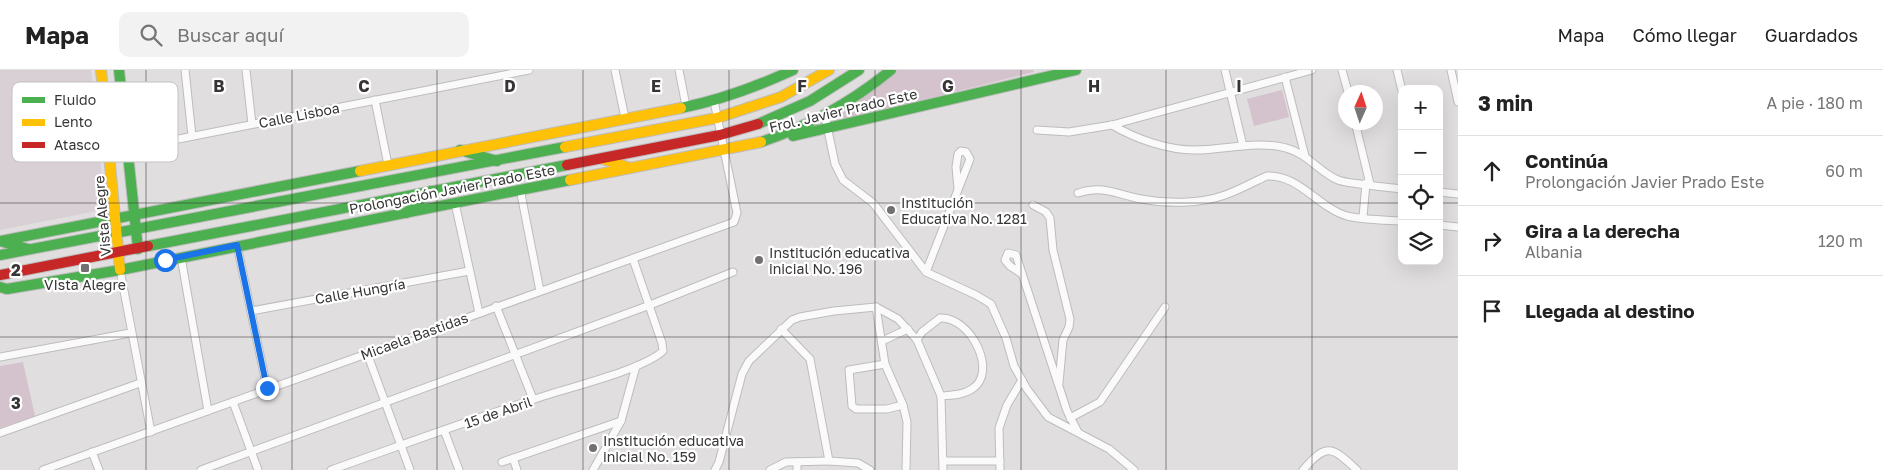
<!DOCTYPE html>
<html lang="es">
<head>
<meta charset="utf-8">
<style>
	:root { --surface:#fff; --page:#f2f2f2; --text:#222; --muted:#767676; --line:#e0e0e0 }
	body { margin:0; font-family:"Golos Text",sans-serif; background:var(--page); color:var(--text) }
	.controls { position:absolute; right:15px; top:15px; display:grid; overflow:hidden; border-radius:10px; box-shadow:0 5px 20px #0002 }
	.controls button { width:45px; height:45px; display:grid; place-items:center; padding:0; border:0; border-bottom:1px solid var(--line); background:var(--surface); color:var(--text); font:25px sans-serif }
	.compass { position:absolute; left:1338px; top:15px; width:45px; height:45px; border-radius:50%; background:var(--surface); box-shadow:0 5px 20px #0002; rotate:3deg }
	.stop { position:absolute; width:15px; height:15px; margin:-11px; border:4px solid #1a73e8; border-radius:50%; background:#fff }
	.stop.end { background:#1a73e8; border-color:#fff; box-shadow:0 1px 5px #0008 }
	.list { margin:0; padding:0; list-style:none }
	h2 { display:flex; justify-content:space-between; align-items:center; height:65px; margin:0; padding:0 20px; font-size:21px }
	h2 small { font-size:16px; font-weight:400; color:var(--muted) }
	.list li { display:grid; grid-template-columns:32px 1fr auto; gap:15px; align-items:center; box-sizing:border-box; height:70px; padding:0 20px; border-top:1px solid var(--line) }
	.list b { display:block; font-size:19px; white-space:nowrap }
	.list p { margin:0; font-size:16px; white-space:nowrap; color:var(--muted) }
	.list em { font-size:16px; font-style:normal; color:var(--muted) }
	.icon { flex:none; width:28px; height:28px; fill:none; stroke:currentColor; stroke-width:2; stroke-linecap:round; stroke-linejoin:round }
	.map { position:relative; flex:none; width:1458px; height:400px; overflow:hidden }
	header { display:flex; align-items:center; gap:30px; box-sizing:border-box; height:70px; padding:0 25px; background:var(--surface); border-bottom:1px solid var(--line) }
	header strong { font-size:24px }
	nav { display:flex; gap:28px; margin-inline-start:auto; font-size:18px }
	.search { width:350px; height:45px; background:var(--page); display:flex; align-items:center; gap:12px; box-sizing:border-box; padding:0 18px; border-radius:10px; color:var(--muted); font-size:19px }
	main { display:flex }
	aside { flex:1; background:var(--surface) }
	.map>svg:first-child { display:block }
	.built { fill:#d8d0d4 }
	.green { fill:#d4c3cc }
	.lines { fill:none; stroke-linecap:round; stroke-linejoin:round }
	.street-casing { stroke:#bebcbd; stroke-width:9 }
	.fast-casing { stroke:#bebcbd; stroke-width:12 }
	.slow-casing { stroke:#bebcbd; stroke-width:12 }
	.jam-casing { stroke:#bebcbd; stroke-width:12 }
	.street { stroke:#fafafa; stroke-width:7 }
	.fast { stroke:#4caf50; stroke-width:10 }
	.slow { stroke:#ffc107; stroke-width:10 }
	.jam { stroke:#c62828; stroke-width:10 }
	.route { stroke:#1a73e8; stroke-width:6 }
	.grid { fill:none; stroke:#363435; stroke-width:1; stroke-opacity:0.55 }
	.poi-dot { fill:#727070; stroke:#fff; stroke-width:2 }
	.labels { text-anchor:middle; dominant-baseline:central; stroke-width:4.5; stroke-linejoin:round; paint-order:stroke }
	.street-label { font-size:14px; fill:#363435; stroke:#fff }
	.poi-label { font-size:14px; fill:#363435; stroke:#fff; text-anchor:start }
	.key { fill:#fff; stroke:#c3c2c2; stroke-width:1 }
	.key-label { font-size:14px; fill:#363435 }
	.grid-label { font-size:16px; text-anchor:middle; font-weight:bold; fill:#363435; stroke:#fff; stroke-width:4.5; stroke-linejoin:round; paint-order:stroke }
</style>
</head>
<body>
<header>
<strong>Mapa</strong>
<div class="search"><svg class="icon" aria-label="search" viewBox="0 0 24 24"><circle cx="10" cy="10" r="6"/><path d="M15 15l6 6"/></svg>Buscar aquí</div>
<nav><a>Mapa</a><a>Cómo llegar</a><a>Guardados</a></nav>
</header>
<main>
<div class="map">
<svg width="1458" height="400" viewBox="0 0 1458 400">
	<rect width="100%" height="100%" fill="#e1dedf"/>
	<path class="built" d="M 0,0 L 91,0 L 104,127 L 102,140 L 0,160 Z"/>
	<g class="green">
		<path d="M 898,0 L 1033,0 L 1034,2 L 837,51 L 834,49 L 833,46 L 862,29 Z"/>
		<path d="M 1282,20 L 1289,47 L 1254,56 L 1247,29 Z"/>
		<path d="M 23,292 L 35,346 L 0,358 L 0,296 Z"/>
	</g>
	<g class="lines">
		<defs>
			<g id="street">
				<path d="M 185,0 L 192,66"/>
				<path d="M 246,0 L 252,54"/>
				<path d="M 615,0 L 625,48"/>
				<path d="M 679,0 L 686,36"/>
				<path d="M 1225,0 L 1243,76"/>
				<path d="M 1342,0 L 1348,22"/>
				<path d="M 1397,0 L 1402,21"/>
				<path d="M 1451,0 L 1458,32"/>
				<path d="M 1285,7 L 1305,86"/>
				<path d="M 375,30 L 388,95"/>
				<path d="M 825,46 L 835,94 L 843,110 L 873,133 L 926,202 L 976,225 L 991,234 L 1006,268 L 1014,296 L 1027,319 L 1048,347 L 1109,379 L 1134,400"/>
				<path d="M 1355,52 L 1370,114"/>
				<path d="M 1112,55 C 1136,69 1167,80 1195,80 C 1225,80 1256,70 1286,78 C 1307,83 1319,102 1338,110 C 1348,114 1388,117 1402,119"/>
				<path d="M 1037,60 L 1069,62 L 1112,55 L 1312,0"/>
				<path d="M 128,79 L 529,0"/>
				<path d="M 520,119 L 540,221"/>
				<path d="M 1439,122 L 1458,124"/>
				<path d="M 1078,123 C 1105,115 1115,124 1141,129 C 1167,134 1200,134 1225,125 C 1239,120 1253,112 1267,106 C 1298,104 1319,138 1347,146 C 1364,150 1384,150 1402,151"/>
				<path d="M 455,133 L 479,243"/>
				<path d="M 1033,135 L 1046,142 L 1050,148 L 1053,180 L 1070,249 L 1069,257 L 1063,270 L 1059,313"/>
				<path d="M 1363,147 L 1366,113"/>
				<path d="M 1439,155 L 1458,157"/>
				<path d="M 237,175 L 267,318"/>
				<path d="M 181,187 L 208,341"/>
				<path d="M 120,200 L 151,362"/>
				<path d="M 926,202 L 970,89 L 966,82 L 961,81 L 958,84 L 956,97 L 958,119"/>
				<path d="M 1022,204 L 1010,196 L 1005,190 L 1008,183 L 1016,185 L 1067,341 L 1078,362"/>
				<path d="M 496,236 L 533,329"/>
				<path d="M 876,237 L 885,294 L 903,335 L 907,352 L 906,400"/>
				<path d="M 251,241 L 469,201"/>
				<path d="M 781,259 L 810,289 L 829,391 L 858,393 L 870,400"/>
				<path d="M 917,270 L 922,262 L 940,248 C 970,246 999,302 972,319 C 963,325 952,325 941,326"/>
				<path d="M 882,271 L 908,259"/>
				<path d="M 367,283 L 410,400"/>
				<path d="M 0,287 L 130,263"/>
				<path d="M 885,294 L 849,300 L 852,336 L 856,339 L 887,339 L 903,335"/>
				<path d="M 233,332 L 258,400"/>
				<path d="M 1070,348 L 1100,332 L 1165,237"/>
				<path d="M 444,360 L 459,400"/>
				<path d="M 0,363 L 140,313"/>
				<path d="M 92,382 L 99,400"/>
				<path d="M 513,388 L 517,400"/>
				<path d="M 944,391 L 1000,391"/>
				<path d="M 502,392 L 621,351"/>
				<path d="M 43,400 L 734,152 L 737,143 L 714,31"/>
				<path d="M 201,400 L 650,235 L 733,202"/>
				<path d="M 331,400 C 399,376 467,351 535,329 C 566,318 641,301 663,281 L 662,273 L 633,189"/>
				<path d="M 593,400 L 621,351 L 636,296"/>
				<path d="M 715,400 L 719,392 L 742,304 L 749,291 L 792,250 L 800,247 L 834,241 L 876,237 L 898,249 L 917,270 L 941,326 L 943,400"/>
				<path d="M 770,400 L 786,392 L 829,391"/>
				<path d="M 797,400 L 797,392"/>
				<path d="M 1000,400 L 999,358 L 1007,335 L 1022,310"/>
				<path d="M 1303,400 C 1327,372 1332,377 1357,400"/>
			</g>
			<g id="fast">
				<path d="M 119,0 L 138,179"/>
				<path d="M 681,38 C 721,30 756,17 793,0"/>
				<path d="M 758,54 L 810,31 L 859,0"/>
				<path d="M 793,66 L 1076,0"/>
				<path d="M 761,72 C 809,56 852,32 891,0"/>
				<path d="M 460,80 L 497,91"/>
				<path d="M 406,143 L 431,121"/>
				<path d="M 0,171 L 360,101"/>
				<path d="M 0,171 L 28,179"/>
				<path d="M 148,176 L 567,95"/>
				<path d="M 0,185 L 565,77"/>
				<path d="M 0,217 L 7,219"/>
				<path d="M 7,219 L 120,200 L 570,110"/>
			</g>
			<g id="slow">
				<path d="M 101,0 L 120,200"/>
				<path d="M 565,77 L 717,48 L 781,27 L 829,0"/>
				<path d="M 603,89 L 630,98"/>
				<path d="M 360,101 L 681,38"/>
				<path d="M 570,110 L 761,72"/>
			</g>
			<g id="jam">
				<path d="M 567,95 L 720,65 L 758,54"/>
				<path d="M 0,205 L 148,176"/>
			</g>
		</defs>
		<use href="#street" class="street-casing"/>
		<use href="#fast" class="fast-casing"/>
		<use href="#slow" class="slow-casing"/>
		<use href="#jam" class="jam-casing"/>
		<use href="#street" class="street"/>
		<use href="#fast" class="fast"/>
		<use href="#slow" class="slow"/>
		<use href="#jam" class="jam"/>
	</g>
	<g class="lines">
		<path class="route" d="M 165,190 L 237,175 L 267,318"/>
	</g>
	<path class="grid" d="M 146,0 L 146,400M 292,0 L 292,400M 437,0 L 437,400M 583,0 L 583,400M 729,0 L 729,400M 875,0 L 875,400M 1021,0 L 1021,400M 1166,0 L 1166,400M 1312,0 L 1312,400M 0,133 L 1402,133M 1439,133 L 1458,133M 0,267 L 1458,267"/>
	<g class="poi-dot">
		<circle cx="891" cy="140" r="5"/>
		<circle cx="759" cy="190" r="5"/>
		<rect x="80" y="193" width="10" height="10" rx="2.5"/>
		<circle cx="593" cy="378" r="5"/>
	</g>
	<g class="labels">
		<g class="street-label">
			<text transform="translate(843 40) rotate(-13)">Frol. Javier Prado Este</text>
			<text transform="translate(299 45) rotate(-11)">Calle Lisboa</text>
			<text transform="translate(452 119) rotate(-11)">Prolongación Javier Prado Este</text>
			<text transform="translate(102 146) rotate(-95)">Vista Alegre</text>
			<text transform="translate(360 221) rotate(-10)">Calle Hungría</text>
			<text transform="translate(414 266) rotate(-20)">Micaela Bastidas</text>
			<text transform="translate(498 342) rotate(-19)">15 de Abril</text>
		</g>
		<g class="poi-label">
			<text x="901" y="132">Institución<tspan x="901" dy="16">Educativa No. 1281</tspan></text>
			<text x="769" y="182">Institución educativa<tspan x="769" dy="16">inicial No. 196</tspan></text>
			<text x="85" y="214" text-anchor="middle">VIsta Alegre</text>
			<text x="603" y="370">Institución educativa<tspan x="603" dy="16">inicial No. 159</tspan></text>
		</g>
	</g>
	<rect x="12" y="12" width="166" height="80" rx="8" class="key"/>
	<rect x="22" y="27" width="23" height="6" fill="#4caf50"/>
	<rect x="22" y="49" width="23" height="7" fill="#ffc107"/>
	<rect x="22" y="72" width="23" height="6" fill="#c62828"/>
	<g class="key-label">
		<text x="54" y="35">Fluido</text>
		<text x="54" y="57">Lento</text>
		<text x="54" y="80">Atasco</text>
	</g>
	<g class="grid-label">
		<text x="219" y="22">B</text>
		<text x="364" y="22">C</text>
		<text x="510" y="22">D</text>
		<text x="656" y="22">E</text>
		<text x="802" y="22">F</text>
		<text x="948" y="22">G</text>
		<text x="1094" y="22">H</text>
		<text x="1239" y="22">I</text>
		<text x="16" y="206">2</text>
		<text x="16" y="339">3</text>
	</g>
</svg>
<div class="controls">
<button>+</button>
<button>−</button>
<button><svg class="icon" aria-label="locate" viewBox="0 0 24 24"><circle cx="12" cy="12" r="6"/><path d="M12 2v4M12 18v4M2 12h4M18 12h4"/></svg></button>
<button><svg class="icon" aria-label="layers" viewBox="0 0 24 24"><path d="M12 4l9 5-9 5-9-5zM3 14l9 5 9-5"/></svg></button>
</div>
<svg class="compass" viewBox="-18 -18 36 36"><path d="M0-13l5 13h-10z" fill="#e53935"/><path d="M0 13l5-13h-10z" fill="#767676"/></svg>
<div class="stop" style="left:165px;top:190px"></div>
<div class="stop end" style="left:267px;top:318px"></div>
</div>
<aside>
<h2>3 min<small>A pie · 180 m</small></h2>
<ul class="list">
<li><svg class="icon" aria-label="ahead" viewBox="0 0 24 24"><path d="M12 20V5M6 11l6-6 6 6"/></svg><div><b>Continúa</b><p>Prolongación Javier Prado Este</p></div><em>60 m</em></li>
<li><svg class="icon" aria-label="right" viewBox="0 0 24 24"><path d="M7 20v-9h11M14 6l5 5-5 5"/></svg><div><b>Gira a la derecha</b><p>Albania</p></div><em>120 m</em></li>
<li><svg class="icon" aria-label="arrive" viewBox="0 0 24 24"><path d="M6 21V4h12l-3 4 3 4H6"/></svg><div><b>Llegada al destino</b></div></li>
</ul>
</aside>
</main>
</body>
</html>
